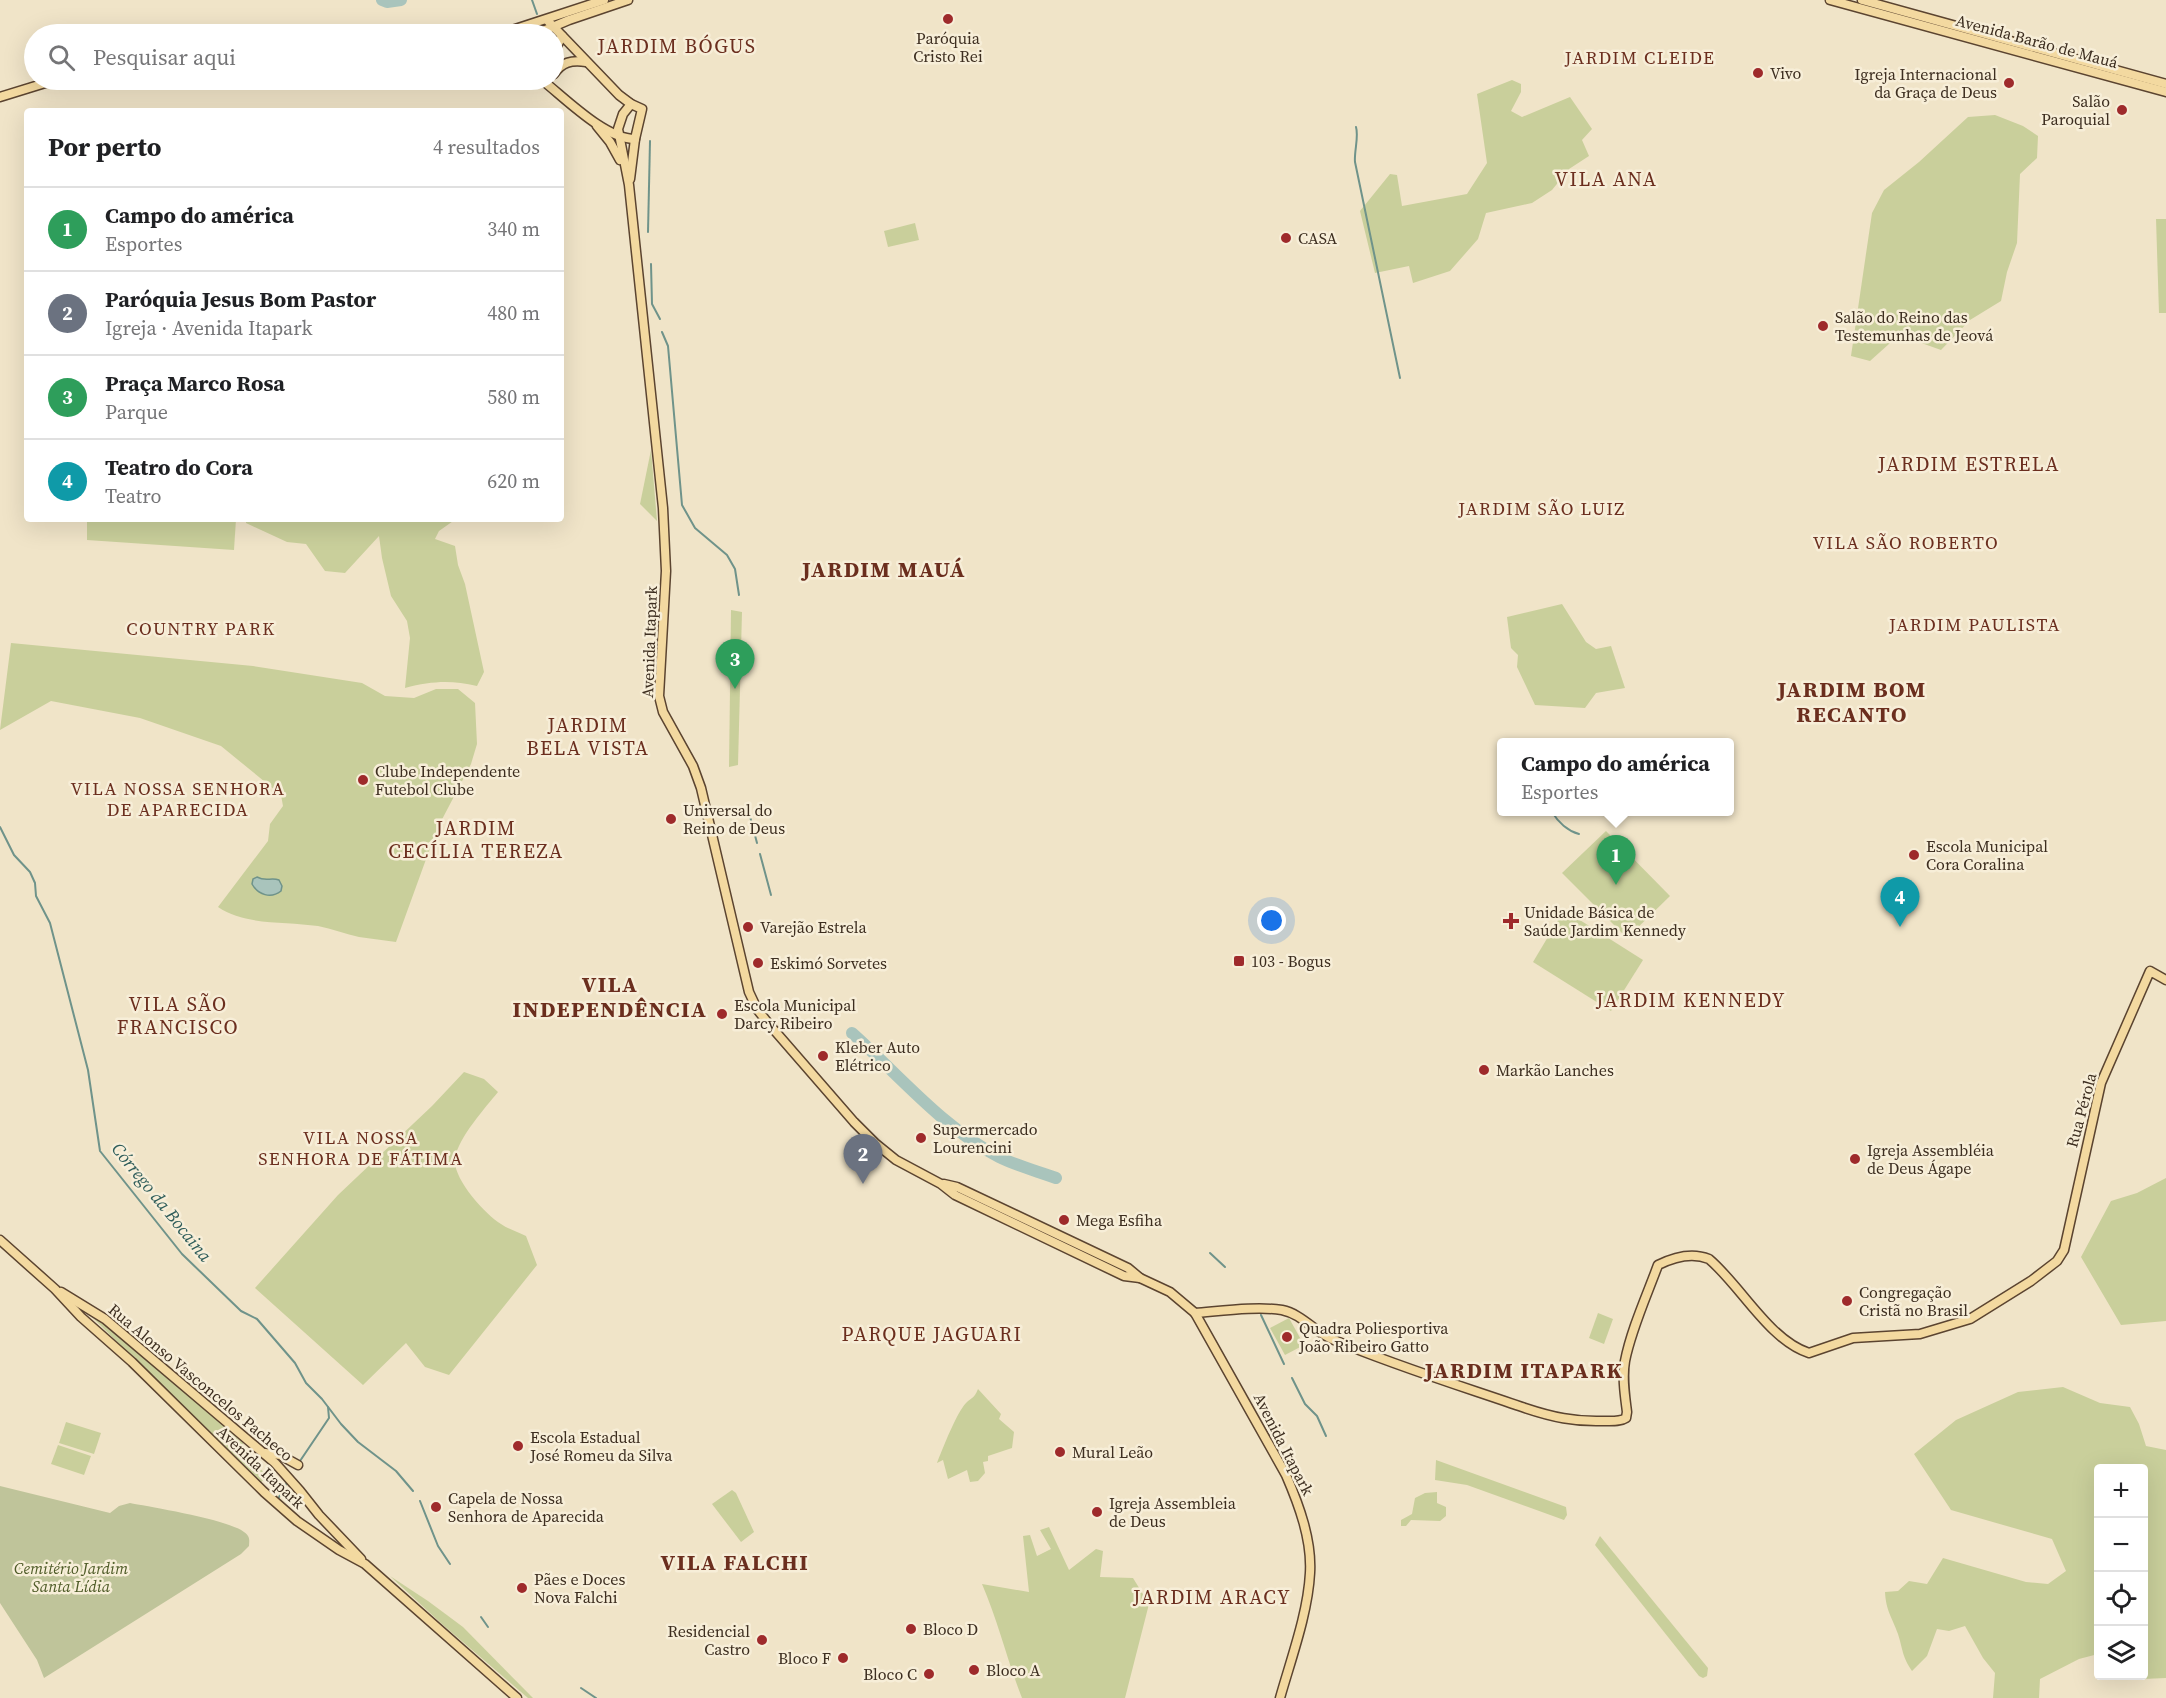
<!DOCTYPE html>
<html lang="pt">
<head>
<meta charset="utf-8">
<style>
	:root { --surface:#fff; --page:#f2f2f2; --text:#202124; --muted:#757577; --line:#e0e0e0; --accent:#0f766e }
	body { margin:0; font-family:"Source Serif 4",serif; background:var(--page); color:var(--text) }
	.controls { position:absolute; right:18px; bottom:18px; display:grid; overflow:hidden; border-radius:6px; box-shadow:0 6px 24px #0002 }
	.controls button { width:54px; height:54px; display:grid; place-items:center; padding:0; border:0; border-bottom:2px solid var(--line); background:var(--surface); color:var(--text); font:30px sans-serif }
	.you { position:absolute; left:1272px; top:921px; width:21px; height:21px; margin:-15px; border:4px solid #fff; border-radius:50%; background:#1a73e8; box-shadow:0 0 0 9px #1a73e833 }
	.badge { display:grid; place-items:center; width:39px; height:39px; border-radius:50%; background:var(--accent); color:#fff; font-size:20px; font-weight:700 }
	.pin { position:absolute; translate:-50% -50px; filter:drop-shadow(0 2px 3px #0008) }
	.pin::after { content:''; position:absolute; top:32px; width:21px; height:18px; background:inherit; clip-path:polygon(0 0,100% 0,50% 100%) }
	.popup { position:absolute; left:1497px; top:738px; width:237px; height:78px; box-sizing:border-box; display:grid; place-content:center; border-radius:6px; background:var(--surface); filter:drop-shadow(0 2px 4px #0005); font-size:20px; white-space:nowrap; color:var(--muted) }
	.popup b { font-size:22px; color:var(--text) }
	.popup::after { content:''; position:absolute; left:50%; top:100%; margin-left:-12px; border:12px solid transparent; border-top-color:var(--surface) }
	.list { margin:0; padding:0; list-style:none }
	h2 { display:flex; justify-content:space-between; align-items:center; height:78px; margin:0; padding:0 24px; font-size:26px }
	h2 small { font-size:20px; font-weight:400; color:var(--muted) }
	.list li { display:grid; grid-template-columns:39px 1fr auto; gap:18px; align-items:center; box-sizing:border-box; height:84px; padding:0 24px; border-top:2px solid var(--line) }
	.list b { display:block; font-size:22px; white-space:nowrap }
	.list p { margin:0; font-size:20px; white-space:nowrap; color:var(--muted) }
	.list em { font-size:20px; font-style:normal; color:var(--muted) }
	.icon { flex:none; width:33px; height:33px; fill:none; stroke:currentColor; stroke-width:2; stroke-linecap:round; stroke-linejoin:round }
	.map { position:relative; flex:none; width:2166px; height:1698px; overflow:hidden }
	.search { position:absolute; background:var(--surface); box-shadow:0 6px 24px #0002; left:24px; top:24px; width:540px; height:66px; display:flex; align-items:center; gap:15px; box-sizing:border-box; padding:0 21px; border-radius:33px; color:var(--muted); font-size:22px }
	.panel { position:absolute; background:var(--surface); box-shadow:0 6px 24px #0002; left:24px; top:108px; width:540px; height:414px; border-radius:6px }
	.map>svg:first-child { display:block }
	.green { fill:#c9cf9b }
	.cemetery { fill:#bfc49a }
	.water { fill:#a9c4bc; stroke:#6f938a; stroke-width:1.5 }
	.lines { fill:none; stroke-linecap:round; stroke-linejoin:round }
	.stream { stroke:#6f938a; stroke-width:2 }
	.river { stroke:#a9c4bc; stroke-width:12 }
	.major-casing { stroke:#5b4430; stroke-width:11 }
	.major { stroke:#f3d9a0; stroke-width:8 }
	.poi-dot { fill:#9e2a2b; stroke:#f7eed8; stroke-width:2 }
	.labels { text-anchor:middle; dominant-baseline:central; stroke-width:5; stroke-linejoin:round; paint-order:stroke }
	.poi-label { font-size:16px; fill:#3d2e20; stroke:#f7eed8; text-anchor:start }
	.street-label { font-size:16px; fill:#3d2e20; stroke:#f7eed8 }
	.park-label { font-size:16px; font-style:italic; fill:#4d5a26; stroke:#f7eed8 }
	.neighbourhood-label { font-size:18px; letter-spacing:1.5px; fill:#6b2e1e; stroke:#f7eed8 }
	.water-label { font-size:18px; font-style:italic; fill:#2f5d5a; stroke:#f7eed8 }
	.quarter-label { font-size:20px; letter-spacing:1.5px; fill:#6b2e1e; stroke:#f7eed8 }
	.district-label { font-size:22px; font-weight:bold; letter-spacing:1.5px; fill:#6b2e1e; stroke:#f7eed8 }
</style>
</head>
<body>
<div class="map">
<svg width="2166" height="1698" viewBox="0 0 2166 1698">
	<rect width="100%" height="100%" fill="#f0e4c8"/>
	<g class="green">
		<path d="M 1512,80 L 1521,84 L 1521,92 L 1511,111 L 1522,117 L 1570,97 L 1592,129 L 1582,140 L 1589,156 L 1569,169 L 1552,190 L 1532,203 L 1486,213 L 1478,239 L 1450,271 L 1413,283 L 1409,266 L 1375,273 L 1360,211 L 1390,174 L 1397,175 L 1402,206 L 1467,194 L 1487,163 L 1477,94 Z"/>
		<path d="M 1995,115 L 2023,126 L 2038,136 L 2037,158 L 2020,174 L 2017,243 L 2007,272 L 2001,301 L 1970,320 L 1941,350 L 1899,335 L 1870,361 L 1851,356 L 1872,213 L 1884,190 L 1919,162 L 1968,117 Z"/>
		<path d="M 2156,219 L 2166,219 L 2166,313 L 2159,313 Z"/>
		<path d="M 915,223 L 919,240 L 888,247 L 884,231 Z"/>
		<path d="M 651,450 L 657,521 L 640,504 Z"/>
		<path d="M 87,519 L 236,519 L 234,550 L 87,540 Z"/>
		<path d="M 246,519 L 456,519 L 439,531 L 435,539 L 455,546 L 458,565 L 465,584 L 484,672 L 477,686 C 451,680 432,681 405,688 L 410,638 L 407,621 L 391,596 L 382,558 L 379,536 L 345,573 L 325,571 L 306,544 L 287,542 L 246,523 Z"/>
		<path d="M 1562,604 L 1586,642 L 1596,649 L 1611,646 L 1625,688 L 1596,693 L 1585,708 L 1535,705 L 1517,667 L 1518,655 L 1511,648 L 1507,617 Z"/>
		<path d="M 731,610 L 742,612 L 738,765 L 729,767 Z"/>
		<path d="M 11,643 L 253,666 L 362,683 L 385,696 L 414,698 L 436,689 L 458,689 L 475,703 L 477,744 L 471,764 L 437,829 L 396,942 C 384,940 371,939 359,937 C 346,934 332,929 318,926 C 286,921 246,926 218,907 L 268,841 L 270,824 L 283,806 L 281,795 L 221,746 L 140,718 L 51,701 L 0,730 Z"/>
		<path d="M 1606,831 L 1670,896 L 1627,938 L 1562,873 Z"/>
		<path d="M 1564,910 L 1643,960 L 1611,1011 L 1533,962 Z"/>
		<path d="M 464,1072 L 484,1079 L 498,1092 C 485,1108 459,1137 455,1158 C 452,1178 485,1214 501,1224 C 508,1229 518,1232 526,1236 L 537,1265 L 449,1375 L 425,1367 L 406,1343 L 363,1385 L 255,1288 L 338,1195 L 432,1106 Z"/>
		<path d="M 2166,1178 L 2166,1321 L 2121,1325 L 2081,1257 L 2111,1201 L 2137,1193 Z"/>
		<path d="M 1598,1313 L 1613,1319 L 1604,1344 L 1589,1338 Z"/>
		<path d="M 89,1314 C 144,1351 193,1399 243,1443 L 244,1454 L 267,1475 L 260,1484 Z"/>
		<path d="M 1289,1318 L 1304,1345 L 1285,1355 L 1270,1328 Z"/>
		<path d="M 2063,1387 L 2100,1403 L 2130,1407 L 2139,1424 L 2146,1446 L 2166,1450 L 2166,1678 L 2143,1679 L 2140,1676 L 2144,1676 L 2144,1468 L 2098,1468 L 2098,1654 L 2079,1659 L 2040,1679 L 2039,1698 L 1993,1698 L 1995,1673 L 1983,1658 L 1965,1626 L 1949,1631 L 1937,1629 L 1927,1656 L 1912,1671 C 1902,1656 1903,1650 1898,1634 C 1892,1617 1886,1611 1885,1592 L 1898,1591 L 1909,1581 L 1927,1584 L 1943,1558 L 2026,1582 L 2048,1584 L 2066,1571 L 2052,1539 L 1951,1510 L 1914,1454 L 1956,1420 L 2018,1392 Z"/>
		<path d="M 978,1389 L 1001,1414 L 999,1419 L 1014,1432 L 1012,1448 L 988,1456 L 988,1461 L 983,1462 L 985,1473 L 978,1481 L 970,1482 L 967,1470 L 948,1479 L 943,1460 L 937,1463 C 942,1450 957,1412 966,1403 C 972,1397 974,1399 978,1389 Z"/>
		<path d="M 66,1422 L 101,1433 L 94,1454 L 59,1443 Z"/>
		<path d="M 58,1445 L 91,1456 L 84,1475 L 51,1464 Z"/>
		<path d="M 1436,1460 L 1566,1507 L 1567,1515 L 1564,1520 L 1467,1485 L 1435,1480 Z"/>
		<path d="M 732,1490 L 736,1493 L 754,1532 L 741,1542 L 712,1504 Z"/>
		<path d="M 1437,1492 L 1437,1503 L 1446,1507 L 1446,1516 L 1440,1521 L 1411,1520 L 1406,1526 L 1401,1526 L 1401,1520 L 1412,1514 L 1415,1498 L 1425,1493 Z"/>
		<path d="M 1049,1527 L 1069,1570 L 1096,1549 L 1103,1551 L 1100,1577 L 1133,1578 L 1149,1604 L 1125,1698 L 1022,1698 C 1007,1660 998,1621 982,1584 L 1029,1592 L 1023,1536 L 1030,1535 L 1037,1556 L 1051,1549 L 1040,1530 Z"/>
		<path d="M 1600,1536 L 1708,1668 L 1707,1676 L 1703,1678 L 1699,1676 L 1595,1545 Z"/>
		<path d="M 390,1576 L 428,1601 L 463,1627 L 533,1698 L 528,1698 L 443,1625 Z"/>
	</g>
	<path class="cemetery" d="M 0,1486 L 110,1513 L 119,1506 L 130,1503 C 150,1507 241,1521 248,1536 C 250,1539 249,1543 249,1546 L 241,1554 L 44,1678 L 37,1660 L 0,1603 Z"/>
	<path class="water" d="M 257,877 C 266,882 271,877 279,880 L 282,886 L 281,891 C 271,899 258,895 252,884 L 253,879 Z"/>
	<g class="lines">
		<g class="stream">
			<path d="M 532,0 L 537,14"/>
			<path d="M 1356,127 C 1359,137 1354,151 1355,162 L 1400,378"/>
			<path d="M 648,232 L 650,141"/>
			<path d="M 651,264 L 652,304 L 660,319"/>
			<path d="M 662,332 L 668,346 L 682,505 L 695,528 L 727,555 L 735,569 L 739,595"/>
			<path d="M 747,805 L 757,843"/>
			<path d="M 1552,812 C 1558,822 1568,831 1579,834"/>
			<path d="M 0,827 L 14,855 L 30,872 L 35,883 L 36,896 L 50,923 L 88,1070 L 100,1151 L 182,1254 L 241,1311 L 257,1319 L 295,1363 L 306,1383 L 322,1399 L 341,1424 L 358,1442 L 396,1471 L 413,1491"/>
			<path d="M 760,854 L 771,895"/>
			<path d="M 1210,1253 L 1225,1267"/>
			<path d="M 1261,1315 L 1284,1364"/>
			<path d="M 1292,1378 L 1305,1404 L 1317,1416 L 1326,1436"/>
			<path d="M 300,1461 L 329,1418 L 328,1407"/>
			<path d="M 278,1499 L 286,1484"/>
			<path d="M 420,1501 L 438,1546 L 450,1564"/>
			<path d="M 481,1617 L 488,1627"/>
			<path d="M 581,1688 L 596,1698"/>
		</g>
		<g class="river">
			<path d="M 382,0 L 387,2 L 401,0"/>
			<path d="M 852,1033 C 899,1075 942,1127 999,1157 C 1017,1166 1037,1171 1056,1178"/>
		</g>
		<defs>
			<g id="major">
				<path d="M 1830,0 L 2166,92"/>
				<path d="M 1862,0 L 2166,84"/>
				<path d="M 547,20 L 619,95 L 631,104 L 642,109 L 635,139 L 630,179"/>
				<path d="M 500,34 L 604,0"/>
				<path d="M 536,34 L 569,20 L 628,0"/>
				<path d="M 554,52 L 562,36"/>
				<path d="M 554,74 C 562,62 571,60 586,62"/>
				<path d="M 542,80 C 565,98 605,139 635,139"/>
				<path d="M 0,97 L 55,80"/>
				<path d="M 631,104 L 623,114 L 618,129 L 629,185 L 663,508 L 666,571 L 659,696 L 663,712 L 693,766 L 701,788 L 749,992 L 757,1009 L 768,1023 L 854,1122 L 875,1143 L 896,1160 L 941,1184 L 955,1195 L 1124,1276 L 1140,1278 L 1170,1292 L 1195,1313 L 1286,1475 C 1299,1505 1312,1540 1310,1573 C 1308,1613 1291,1659 1280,1698"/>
				<path d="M 597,126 L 610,142 L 620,160"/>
				<path d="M 944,1184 L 957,1187 L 1128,1268 L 1140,1278"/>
				<path d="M 0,1240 L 55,1289 L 81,1317 L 132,1362 L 264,1492 L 297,1521 L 339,1550 L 365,1564 L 517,1698"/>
				<path d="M 61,1292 L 105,1319 L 275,1463 L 300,1491 L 319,1515 L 361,1559"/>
				<path d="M 1195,1313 C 1221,1311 1257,1306 1282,1310 C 1302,1314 1316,1333 1334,1340 C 1396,1366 1461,1386 1525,1408 C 1552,1417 1575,1422 1603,1421 C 1611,1421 1620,1422 1626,1418 L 1627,1412 C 1625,1396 1622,1378 1625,1361 C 1631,1330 1647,1295 1658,1265 C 1674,1257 1692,1252 1709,1259 C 1741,1286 1769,1340 1809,1353 L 1853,1338 L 1920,1334 L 1970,1319 L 2031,1281 L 2057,1261 L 2064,1250 L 2101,1083 L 2150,971 L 2166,980"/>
				<path d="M 265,1453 L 280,1455 L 298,1465"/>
			</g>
		</defs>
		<use href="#major" class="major-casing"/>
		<use href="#major" class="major"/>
	</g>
	<g class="poi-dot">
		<circle cx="948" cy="19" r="6"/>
		<circle cx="1758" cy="73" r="6"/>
		<circle cx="2009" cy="83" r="6"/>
		<circle cx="2122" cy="110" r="6"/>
		<circle cx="1286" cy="238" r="6"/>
		<circle cx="1823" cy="326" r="6"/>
		<circle cx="363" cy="780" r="6"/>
		<circle cx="671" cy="819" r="6"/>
		<circle cx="1914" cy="855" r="6"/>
		<path d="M1508 912h6v6h6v6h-6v6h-6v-6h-6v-6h6z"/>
		<circle cx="748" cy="927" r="6"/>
		<rect x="1233" y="955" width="12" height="12" rx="3"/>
		<circle cx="758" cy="963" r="6"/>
		<circle cx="722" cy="1014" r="6"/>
		<circle cx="823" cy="1056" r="6"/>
		<circle cx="1484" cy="1070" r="6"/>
		<circle cx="921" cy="1138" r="6"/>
		<circle cx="1855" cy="1159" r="6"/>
		<circle cx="1064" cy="1220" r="6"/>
		<circle cx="1847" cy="1301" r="6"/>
		<circle cx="1287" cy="1337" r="6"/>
		<circle cx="518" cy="1446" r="6"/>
		<circle cx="1060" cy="1452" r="6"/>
		<circle cx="436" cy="1507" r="6"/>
		<circle cx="1097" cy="1512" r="6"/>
		<circle cx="522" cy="1588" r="6"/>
		<circle cx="911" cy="1629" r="6"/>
		<circle cx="762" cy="1640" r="6"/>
		<circle cx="843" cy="1658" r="6"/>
		<circle cx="974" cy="1670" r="6"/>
		<circle cx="929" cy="1674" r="6"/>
	</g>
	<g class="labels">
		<g class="poi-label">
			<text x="948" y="38" text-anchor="middle">Paróquia<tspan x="948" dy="18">Cristo Rei</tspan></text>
			<text x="1770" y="73">Vivo</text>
			<text x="1997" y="74" text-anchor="end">Igreja Internacional<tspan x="1997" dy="18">da Graça de Deus</tspan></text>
			<text x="2110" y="101" text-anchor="end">Salão<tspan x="2110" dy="18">Paroquial</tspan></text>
			<text x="1298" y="238">CASA</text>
			<text x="1835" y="317">Salão do Reino das<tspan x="1835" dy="18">Testemunhas de Jeová</tspan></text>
			<text x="375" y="771">Clube Independente<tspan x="375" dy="18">Futebol Clube</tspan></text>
			<text x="683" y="810">Universal do<tspan x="683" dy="18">Reino de Deus</tspan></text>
			<text x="1926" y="846">Escola Municipal<tspan x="1926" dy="18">Cora Coralina</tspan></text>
			<text x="1524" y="912">Unidade Básica de<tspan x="1524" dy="18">Saúde Jardim Kennedy</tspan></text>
			<text x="760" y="927">Varejão Estrela</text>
			<text x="1251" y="961">103 - Bogus</text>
			<text x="770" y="963">Eskimó Sorvetes</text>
			<text x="734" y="1005">Escola Municipal<tspan x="734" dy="18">Darcy Ribeiro</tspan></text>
			<text x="835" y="1047">Kleber Auto<tspan x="835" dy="18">Elétrico</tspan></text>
			<text x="1496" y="1070">Markão Lanches</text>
			<text x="933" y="1129">Supermercado<tspan x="933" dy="18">Lourencini</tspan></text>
			<text x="1867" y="1150">Igreja Assembléia<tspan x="1867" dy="18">de Deus Ágape</tspan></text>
			<text x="1076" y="1220">Mega Esfiha</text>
			<text x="1859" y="1292">Congregação<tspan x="1859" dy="18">Cristã no Brasil</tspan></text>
			<text x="1299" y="1328">Quadra Poliesportiva<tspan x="1299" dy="18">João Ribeiro Gatto</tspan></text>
			<text x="530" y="1437">Escola Estadual<tspan x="530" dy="18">José Romeu da Silva</tspan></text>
			<text x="1072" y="1452">Mural Leão</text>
			<text x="448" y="1498">Capela de Nossa<tspan x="448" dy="18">Senhora de Aparecida</tspan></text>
			<text x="1109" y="1503">Igreja Assembleia<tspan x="1109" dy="18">de Deus</tspan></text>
			<text x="534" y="1579">Pães e Doces<tspan x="534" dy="18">Nova Falchi</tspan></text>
			<text x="923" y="1629">Bloco D</text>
			<text x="750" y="1631" text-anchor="end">Residencial<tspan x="750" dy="18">Castro</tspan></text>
			<text x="831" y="1658" text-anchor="end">Bloco F</text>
			<text x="986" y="1670">Bloco A</text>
			<text x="917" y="1674" text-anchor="end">Bloco C</text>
		</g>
		<g class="street-label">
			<text transform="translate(2037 41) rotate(15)">Avenida Barão de Mauá</text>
			<text transform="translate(649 642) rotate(-88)">Avenida Itapark</text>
			<text transform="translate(2081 1110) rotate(-75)">Rua Pérola</text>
			<text transform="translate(201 1382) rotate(40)">Rua Alonso Vasconcelos Pacheco</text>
			<text transform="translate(1284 1444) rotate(63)">Avenida Itapark</text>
			<text transform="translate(261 1467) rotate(43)">Avenida Itapark</text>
		</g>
		<g class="park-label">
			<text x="71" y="1568">Cemitério Jardim<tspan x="71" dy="18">Santa Lídia</tspan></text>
		</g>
		<g class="neighbourhood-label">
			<text x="1640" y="57">JARDIM CLEIDE</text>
			<text x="1542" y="508">JARDIM SÃO LUIZ</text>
			<text x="1906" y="542">VILA SÃO ROBERTO</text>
			<text x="1975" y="624">JARDIM PAULISTA</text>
			<text x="201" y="628">COUNTRY PARK</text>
			<text x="178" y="788">VILA NOSSA SENHORA<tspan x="178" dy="21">DE APARECIDA</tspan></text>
			<text x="361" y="1137">VILA NOSSA<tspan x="361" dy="21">SENHORA DE FÁTIMA</tspan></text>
		</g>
		<g class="water-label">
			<text transform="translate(162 1202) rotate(51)">Córrego da Bocaina</text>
		</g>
		<g class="quarter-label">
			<text x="677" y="46">JARDIM BÓGUS</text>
			<text x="1606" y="179">VILA ANA</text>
			<text x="1969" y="464">JARDIM ESTRELA</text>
			<text x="588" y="725">JARDIM<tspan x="588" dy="23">BELA VISTA</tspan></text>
			<text x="476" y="828">JARDIM<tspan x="476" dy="23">CECÍLIA TEREZA</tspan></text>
			<text x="1691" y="1000">JARDIM KENNEDY</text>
			<text x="178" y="1004">VILA SÃO<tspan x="178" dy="23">FRANCISCO</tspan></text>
			<text x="932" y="1334">PARQUE JAGUARI</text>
			<text x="1212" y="1597">JARDIM ARACY</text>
		</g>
		<g class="district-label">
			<text x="884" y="569">JARDIM MAUÁ</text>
			<text x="1852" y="689">JARDIM BOM<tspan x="1852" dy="25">RECANTO</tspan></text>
			<text x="610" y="984">VILA<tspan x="610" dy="25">INDEPENDÊNCIA</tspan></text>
			<text x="1524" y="1370">JARDIM ITAPARK</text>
			<text x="735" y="1562">VILA FALCHI</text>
		</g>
	</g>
</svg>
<div class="controls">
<button>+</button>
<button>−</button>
<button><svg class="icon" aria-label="locate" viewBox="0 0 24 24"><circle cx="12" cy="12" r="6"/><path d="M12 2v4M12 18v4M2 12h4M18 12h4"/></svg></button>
<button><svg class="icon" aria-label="layers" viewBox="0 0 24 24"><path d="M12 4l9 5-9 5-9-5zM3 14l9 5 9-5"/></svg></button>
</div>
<div class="you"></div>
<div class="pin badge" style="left:1616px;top:885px;background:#2e9e5b">1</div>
<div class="popup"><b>Campo do américa</b>Esportes</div>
<div class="pin badge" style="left:863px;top:1184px;background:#6b7280">2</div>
<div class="pin badge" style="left:735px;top:689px;background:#2e9e5b">3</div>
<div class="pin badge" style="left:1900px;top:927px;background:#0f9aa8">4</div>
<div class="search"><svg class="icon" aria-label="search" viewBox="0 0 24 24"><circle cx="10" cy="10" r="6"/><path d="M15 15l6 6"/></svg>Pesquisar aqui</div>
<section class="panel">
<h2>Por perto<small>4 resultados</small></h2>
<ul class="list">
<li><span class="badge" style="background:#2e9e5b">1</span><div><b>Campo do américa</b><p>Esportes</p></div><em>340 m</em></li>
<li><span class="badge" style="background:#6b7280">2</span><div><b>Paróquia Jesus Bom Pastor</b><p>Igreja · Avenida Itapark</p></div><em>480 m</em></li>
<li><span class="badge" style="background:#2e9e5b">3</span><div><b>Praça Marco Rosa</b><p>Parque</p></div><em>580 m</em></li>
<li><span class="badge" style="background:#0f9aa8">4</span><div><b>Teatro do Cora</b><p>Teatro</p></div><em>620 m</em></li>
</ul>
</section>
</div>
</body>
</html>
